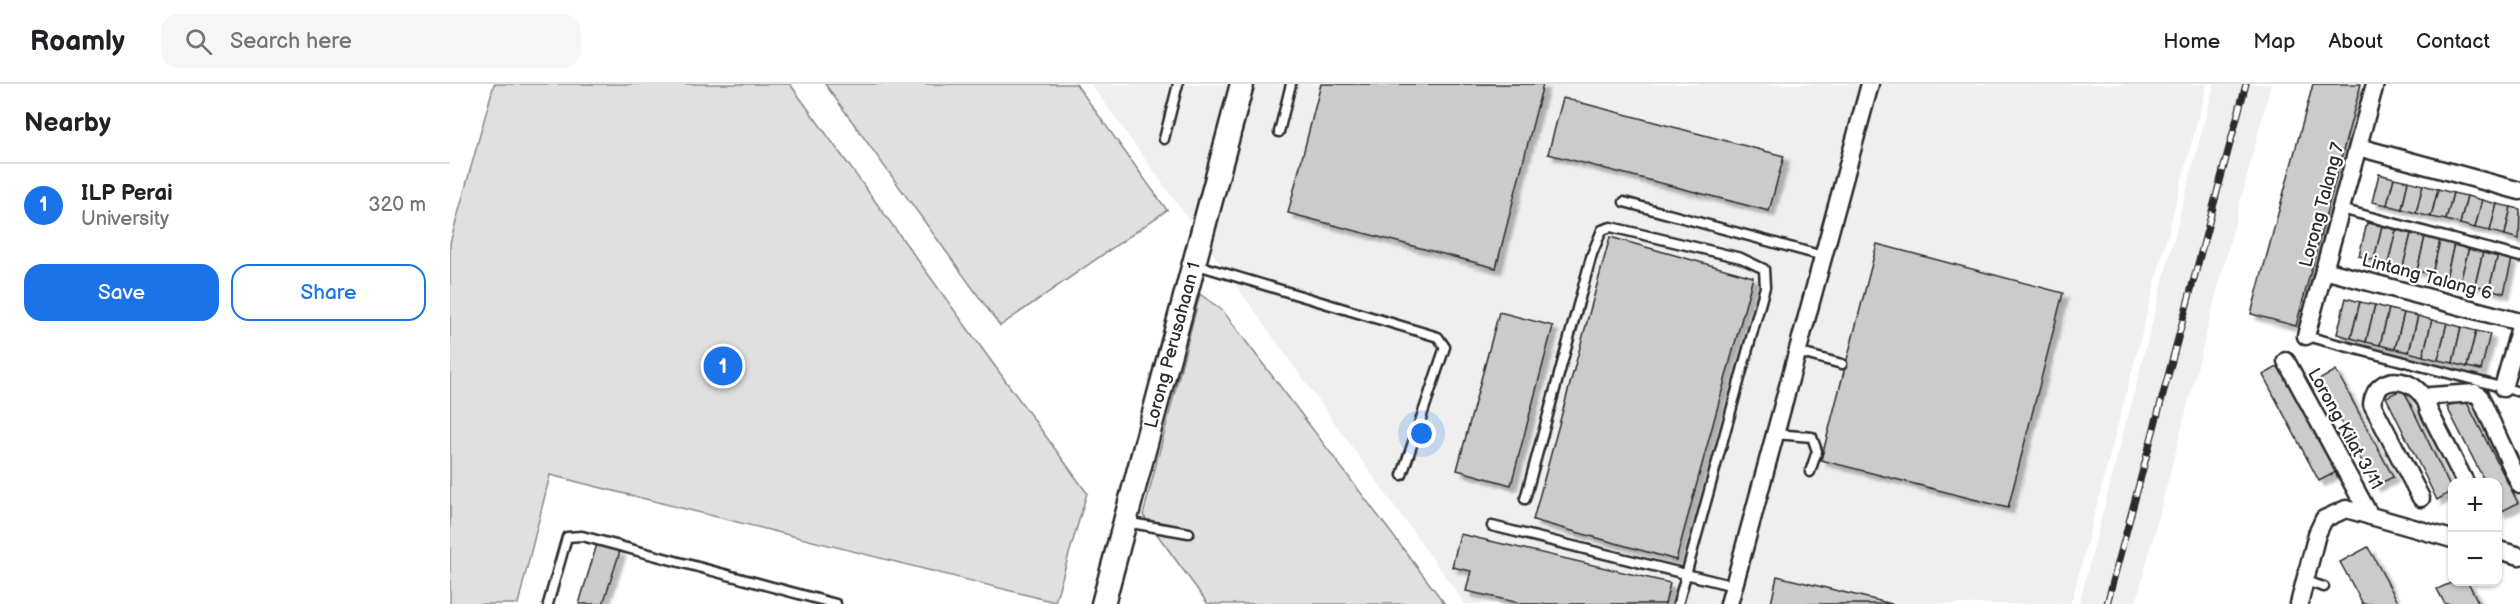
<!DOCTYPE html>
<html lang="en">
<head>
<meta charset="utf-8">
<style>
	:root { --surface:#fff; --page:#f6f6f6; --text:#202124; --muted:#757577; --line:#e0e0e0; --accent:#1a73e8 }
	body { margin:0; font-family:"Balsamiq Sans",sans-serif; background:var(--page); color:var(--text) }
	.controls { position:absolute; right:18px; bottom:18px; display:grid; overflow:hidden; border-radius:12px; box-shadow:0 2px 4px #0004 }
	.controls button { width:54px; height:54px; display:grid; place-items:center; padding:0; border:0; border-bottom:2px solid var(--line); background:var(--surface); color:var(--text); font:30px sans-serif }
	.you { position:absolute; left:972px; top:350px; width:21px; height:21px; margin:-15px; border:4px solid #fff; border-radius:50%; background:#1a73e8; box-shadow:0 0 0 9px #1a73e833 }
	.badge { display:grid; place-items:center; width:39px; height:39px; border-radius:50%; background:var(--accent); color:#fff; font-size:20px; font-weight:700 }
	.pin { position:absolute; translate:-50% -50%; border:3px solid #fff; box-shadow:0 2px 6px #0006 }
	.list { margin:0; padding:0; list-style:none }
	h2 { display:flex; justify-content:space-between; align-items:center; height:78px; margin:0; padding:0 24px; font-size:26px }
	h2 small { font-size:20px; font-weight:400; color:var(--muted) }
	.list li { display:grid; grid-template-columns:39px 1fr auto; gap:18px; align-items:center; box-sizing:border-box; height:84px; padding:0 24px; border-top:2px solid var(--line) }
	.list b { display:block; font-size:22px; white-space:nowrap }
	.list p { margin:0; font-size:20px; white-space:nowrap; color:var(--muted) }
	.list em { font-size:20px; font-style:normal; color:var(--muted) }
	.actions { display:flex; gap:12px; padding:18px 24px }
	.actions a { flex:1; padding:14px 0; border:2px solid var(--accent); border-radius:18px; text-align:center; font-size:21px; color:var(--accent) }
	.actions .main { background:var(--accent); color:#fff }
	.icon { flex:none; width:33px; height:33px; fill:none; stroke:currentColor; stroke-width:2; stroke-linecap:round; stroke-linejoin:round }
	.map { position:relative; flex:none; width:2070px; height:520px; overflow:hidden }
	header { display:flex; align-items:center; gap:36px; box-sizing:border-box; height:84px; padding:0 30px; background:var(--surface); border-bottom:2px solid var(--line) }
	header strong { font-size:28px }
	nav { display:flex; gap:33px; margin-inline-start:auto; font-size:21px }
	.search { width:420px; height:54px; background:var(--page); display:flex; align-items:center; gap:15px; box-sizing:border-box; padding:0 21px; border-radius:18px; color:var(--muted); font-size:22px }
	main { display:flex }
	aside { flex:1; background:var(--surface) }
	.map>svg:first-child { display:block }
	.built { fill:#efefef }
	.green { fill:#e0e0e0; stroke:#868686; stroke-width:1.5 }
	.building { fill:#cbcbcb; stroke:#2b2b2b; stroke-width:1.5; filter:url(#shadow) }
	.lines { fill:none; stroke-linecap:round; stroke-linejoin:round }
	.lane-casing { stroke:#2b2b2b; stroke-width:13 }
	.street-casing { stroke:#2b2b2b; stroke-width:21 }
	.secondary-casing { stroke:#2b2b2b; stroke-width:27 }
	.lane { stroke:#fff; stroke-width:8 }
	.street { stroke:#fff; stroke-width:16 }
	.secondary { stroke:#fff; stroke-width:22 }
	.rail-casing { stroke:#2b2b2b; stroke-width:7 }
	.rail { stroke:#fff; stroke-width:4.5; stroke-dasharray:14; stroke-linecap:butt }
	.labels { text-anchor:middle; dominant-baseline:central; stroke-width:4.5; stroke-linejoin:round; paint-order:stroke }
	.street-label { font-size:18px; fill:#2b2b2b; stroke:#fff }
</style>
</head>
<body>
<header>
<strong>Roamly</strong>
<div class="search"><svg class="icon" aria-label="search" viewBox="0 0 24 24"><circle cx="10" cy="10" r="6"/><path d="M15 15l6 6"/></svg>Search here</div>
<nav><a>Home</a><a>Map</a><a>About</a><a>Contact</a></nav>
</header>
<main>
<aside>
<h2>Nearby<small></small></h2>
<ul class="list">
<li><span class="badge">1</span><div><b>ILP Perai</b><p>University</p></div><em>320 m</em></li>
</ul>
<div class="actions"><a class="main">Save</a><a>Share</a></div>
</aside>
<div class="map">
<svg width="2070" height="520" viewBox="0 0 2070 520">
	<defs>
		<filter id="shadow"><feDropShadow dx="5.5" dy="5.5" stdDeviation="1.5" flood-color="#0004"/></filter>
	</defs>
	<rect width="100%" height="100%" fill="#fff"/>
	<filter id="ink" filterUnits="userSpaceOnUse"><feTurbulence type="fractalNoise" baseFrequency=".0167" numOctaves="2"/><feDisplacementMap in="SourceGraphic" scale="12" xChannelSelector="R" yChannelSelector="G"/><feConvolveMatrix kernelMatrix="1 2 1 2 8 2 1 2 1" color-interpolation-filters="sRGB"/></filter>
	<g filter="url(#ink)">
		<g class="built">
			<path d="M 641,0 L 1757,0 L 1621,520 L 1015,520 Z"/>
			<path d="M 1764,0 L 1821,0 L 1686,520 L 1629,520 Z"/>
		</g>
		<g class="green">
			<path d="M 44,0 L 340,0 L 637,409 L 605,518 L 100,391 L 68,520 L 0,520 L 0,159 Z"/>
			<path d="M 375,0 L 626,0 L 717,126 L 550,242 Z"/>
			<path d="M 750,210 L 773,227 L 995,520 L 758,520 L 693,431 Z"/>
		</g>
		<g class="building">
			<path d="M 871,0 L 1093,0 L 1046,184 L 838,129 Z"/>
			<path d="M 1863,0 L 1911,0 L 1846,242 L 1801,230 Z"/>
			<path d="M 1113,14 L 1334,72 L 1319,127 L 1098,70 Z"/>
			<path d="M 1929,90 L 1944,94 L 1937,121 L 1922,118 Z"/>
			<path d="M 1944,94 L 1958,97 L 1952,125 L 1937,121 Z"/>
			<path d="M 1958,97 L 1973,101 L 1966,129 L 1952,125 Z"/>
			<path d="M 1973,101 L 1988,105 L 1981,133 L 1966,129 Z"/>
			<path d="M 1988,105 L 2003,109 L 1996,136 L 1981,133 Z"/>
			<path d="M 2003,109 L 2017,112 L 2010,140 L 1996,136 Z"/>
			<path d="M 2017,112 L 2032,116 L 2025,144 L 2010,140 Z"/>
			<path d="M 2032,116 L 2047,120 L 2040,147 L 2025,144 Z"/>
			<path d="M 2047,120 L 2061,123 L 2055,151 L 2040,147 Z"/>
			<path d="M 2061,123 L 2070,125 L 2069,155 L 2055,151 Z"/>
			<path d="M 1917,139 L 1932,142 L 1924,176 L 1909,172 Z"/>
			<path d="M 1932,142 L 1946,146 L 1938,180 L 1924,176 Z"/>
			<path d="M 1946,146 L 1961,150 L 1953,183 L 1938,180 Z"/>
			<path d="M 1961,150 L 1975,153 L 1967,187 L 1953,183 Z"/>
			<path d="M 1160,153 L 1303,193 L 1226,476 L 1083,436 Z"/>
			<path d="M 1975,153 L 1990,157 L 1982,190 L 1967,187 Z"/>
			<path d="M 1990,157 L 2004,160 L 1996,194 L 1982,190 Z"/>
			<path d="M 1427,160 L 1613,209 L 1558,424 L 1371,376 Z"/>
			<path d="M 2004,160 L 2019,164 L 2010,198 L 1996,194 Z"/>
			<path d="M 2019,164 L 2033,168 L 2025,201 L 2010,198 Z"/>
			<path d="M 2033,168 L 2048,171 L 2039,205 L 2025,201 Z"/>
			<path d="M 2048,171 L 2062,175 L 2054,209 L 2039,205 Z"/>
			<path d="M 1896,214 L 1910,218 L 1901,254 L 1887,250 Z"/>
			<path d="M 1910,218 L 1925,221 L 1916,258 L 1901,254 Z"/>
			<path d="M 1925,221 L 1939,225 L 1930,261 L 1916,258 Z"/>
			<path d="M 1939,225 L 1954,229 L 1945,265 L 1930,261 Z"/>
			<path d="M 1049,228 L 1103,242 L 1061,401 L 1007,386 Z"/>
			<path d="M 1954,229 L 1968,232 L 1959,268 L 1945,265 Z"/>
			<path d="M 1968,232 L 1982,236 L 1973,272 L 1959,268 Z"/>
			<path d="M 1982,236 L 1997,239 L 1988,276 L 1973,272 Z"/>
			<path d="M 1997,239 L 2011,243 L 2003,279 L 1988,276 Z"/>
			<path d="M 2011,243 L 2026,247 L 2017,283 L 2003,279 Z"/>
			<path d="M 2026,247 L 2040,250 L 2031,286 L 2017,283 Z"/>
			<path d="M 1829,282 L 1886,388 L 1869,397 L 1813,291 Z"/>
			<path d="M 1886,286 L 1943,393 L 1925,402 L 1869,296 Z"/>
			<path d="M 1953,305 L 2002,407 L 1987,416 L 1936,313 Z"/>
			<path d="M 2015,315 L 2068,419 L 2050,428 L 2048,422 L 2048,398 L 2035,398 L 1997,323 Z"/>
			<path d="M 1010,450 L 1220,499 L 1215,520 L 1074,520 L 1016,507 L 1021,487 L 1002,483 Z"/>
			<path d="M 147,460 L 170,467 L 153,520 L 129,520 Z"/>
			<path d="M 1918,463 L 1949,520 L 1913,520 L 1890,478 Z"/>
			<path d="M 1327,492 L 1442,520 L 1321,520 Z"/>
			<path d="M 2003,498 L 2018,498 L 2029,520 L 1995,520 L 1987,505 Z"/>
		</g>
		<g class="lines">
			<defs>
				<g id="lane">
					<path d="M 829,48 L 841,0"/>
					<path d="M 714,55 L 728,0"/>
					<path d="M 1174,118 L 1373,172"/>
					<path d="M 1891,125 L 2070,173"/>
					<path d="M 744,180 L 988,253 L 995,263 L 952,391"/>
					<path d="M 1856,252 L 2070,308"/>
					<path d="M 1347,268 L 1392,280"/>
					<path d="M 1325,350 L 1362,353 L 1367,367 L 1360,388"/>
					<path d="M 1075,415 L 1142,170 L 1152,146 L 1161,143 L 1291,174 L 1314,185 L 1315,203 L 1228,520"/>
					<path d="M 675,438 L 739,449"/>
					<path d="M 1042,442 L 1284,502"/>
					<path d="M 1855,497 L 1874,503"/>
					<path d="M 98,520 L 117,453 L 132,452 L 386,520"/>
				</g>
				<g id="street">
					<path d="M 1908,63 L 2070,107"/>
					<path d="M 1874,186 L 2070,238"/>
					<path d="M 1856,252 L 1925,0"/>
					<path d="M 1836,277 L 1920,432"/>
					<path d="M 2053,304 L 2070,243"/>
					<path d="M 1977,317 L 1981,312 L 2025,309 L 2030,313 L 2070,401"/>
					<path d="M 1971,414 L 1922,320 C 1927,284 1973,294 1979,327 L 2015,398"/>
					<path d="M 2048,466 L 2070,472"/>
					<path d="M 1279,520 L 1420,0"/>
					<path d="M 1849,520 L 1867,450 L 1874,435 L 1896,425 L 2002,455"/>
				</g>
				<g id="secondary">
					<path id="s1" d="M 653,520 L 792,0"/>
				</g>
			</defs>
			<use href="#lane" class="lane-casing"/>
			<use href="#street" class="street-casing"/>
			<use href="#secondary" class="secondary-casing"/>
			<use href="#lane" class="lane"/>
			<use href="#street" class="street"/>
			<use href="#secondary" class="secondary"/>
			<defs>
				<path id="rail" d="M 1657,520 L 1796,0"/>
			</defs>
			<use href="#rail" class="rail-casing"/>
			<use href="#rail" class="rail"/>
		</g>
	</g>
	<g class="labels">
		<g class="street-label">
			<text transform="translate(1872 121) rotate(-75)">Lorong Talang 7</text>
			<text transform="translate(1977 193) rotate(15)">Lintang Talang 6</text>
			<text stroke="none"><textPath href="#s1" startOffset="268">Lorong Perusahaan 1</textPath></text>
			<text transform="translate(1895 345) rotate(61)">Lorong Kilat 3/11</text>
		</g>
	</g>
</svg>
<div class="controls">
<button>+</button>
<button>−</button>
</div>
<div class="you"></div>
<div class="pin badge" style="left:273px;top:282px">1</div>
</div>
</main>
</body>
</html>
